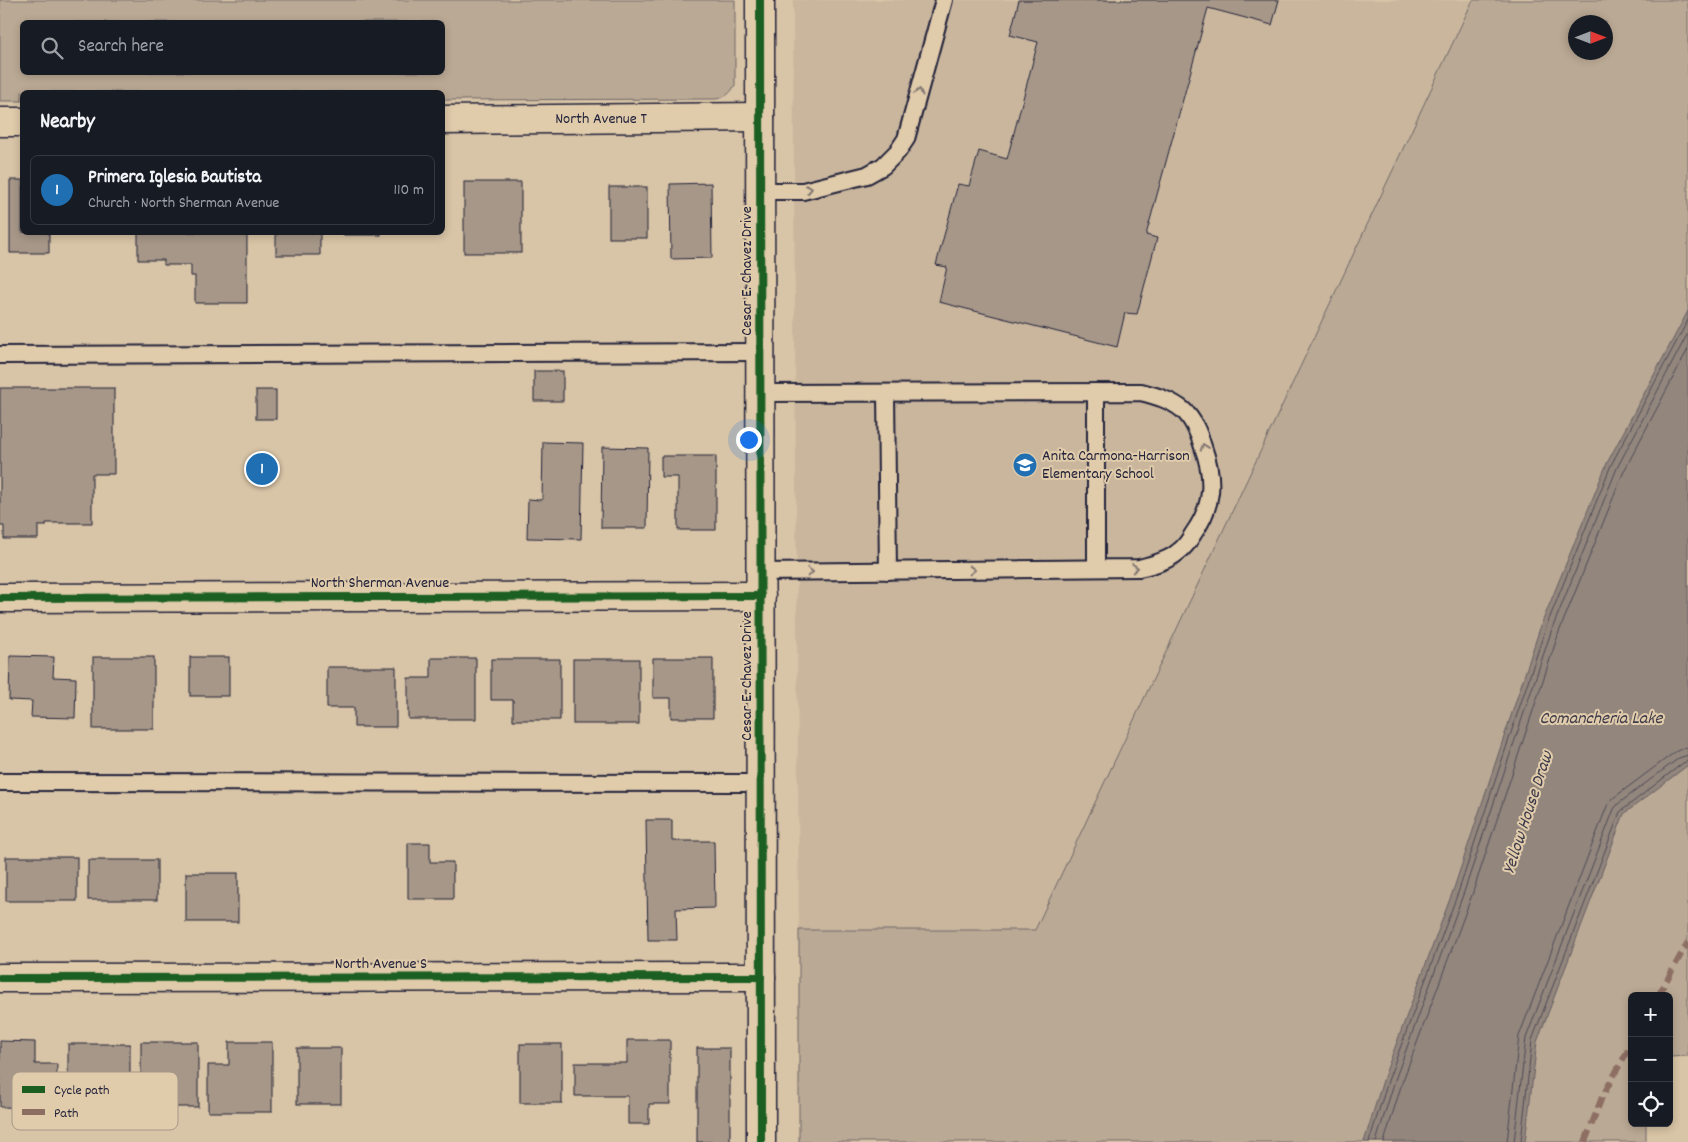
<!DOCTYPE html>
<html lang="en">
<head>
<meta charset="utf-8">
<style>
	:root { --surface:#171b24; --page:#20242c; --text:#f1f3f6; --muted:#9ea1a6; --line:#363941; --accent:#1f6fb2 }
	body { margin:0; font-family:Dekko,sans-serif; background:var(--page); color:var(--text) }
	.controls { position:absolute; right:15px; bottom:15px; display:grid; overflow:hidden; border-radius:8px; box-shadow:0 2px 8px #0003 }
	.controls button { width:45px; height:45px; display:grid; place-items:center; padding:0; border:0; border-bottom:1px solid var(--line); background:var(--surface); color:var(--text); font:25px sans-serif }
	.compass { position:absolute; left:1568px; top:15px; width:45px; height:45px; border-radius:50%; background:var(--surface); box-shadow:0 2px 8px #0003; rotate:90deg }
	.you { position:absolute; left:748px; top:439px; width:18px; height:18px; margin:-12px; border:4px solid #fff; border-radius:50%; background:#1a73e8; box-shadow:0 0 0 8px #1a73e833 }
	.badge { display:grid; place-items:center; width:32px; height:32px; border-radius:50%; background:var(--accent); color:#fff; font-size:16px; font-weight:700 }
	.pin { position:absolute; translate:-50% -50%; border:2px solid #fff; box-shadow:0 1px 5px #0006 }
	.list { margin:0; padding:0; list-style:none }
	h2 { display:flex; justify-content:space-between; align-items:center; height:65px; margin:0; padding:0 20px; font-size:21px }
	h2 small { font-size:16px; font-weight:400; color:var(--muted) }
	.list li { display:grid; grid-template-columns:32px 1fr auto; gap:15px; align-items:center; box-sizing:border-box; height:70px; margin:0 10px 10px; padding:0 10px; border:1px solid var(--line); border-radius:8px }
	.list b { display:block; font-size:19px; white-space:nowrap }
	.list p { margin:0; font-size:16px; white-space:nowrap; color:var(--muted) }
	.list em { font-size:16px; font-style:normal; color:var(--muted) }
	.icon { flex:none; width:28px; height:28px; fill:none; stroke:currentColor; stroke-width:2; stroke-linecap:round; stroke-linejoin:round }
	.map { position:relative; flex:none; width:1688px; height:1142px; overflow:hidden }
	.search { position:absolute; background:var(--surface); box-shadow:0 2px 8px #0003; left:20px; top:20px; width:425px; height:55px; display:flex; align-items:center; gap:12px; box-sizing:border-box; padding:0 18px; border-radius:8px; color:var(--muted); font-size:19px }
	.panel { position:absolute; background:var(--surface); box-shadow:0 2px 8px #0003; left:20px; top:90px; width:425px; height:145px; border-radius:8px }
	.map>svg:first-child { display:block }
	.built { fill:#c9b69d }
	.green { fill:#baa994; stroke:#6e6668; fill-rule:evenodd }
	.water { fill:#92867d; stroke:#655e63 }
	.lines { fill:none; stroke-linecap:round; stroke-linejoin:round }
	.shore { stroke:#4f4a55; stroke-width:1 }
	.building { fill:#a69788; stroke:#22223b }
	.lane-casing { stroke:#22223b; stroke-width:20 }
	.street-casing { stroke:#22223b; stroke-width:31 }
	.secondary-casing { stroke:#22223b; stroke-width:31 }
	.lane { stroke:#e0cbaa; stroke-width:16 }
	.street { stroke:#e0cbaa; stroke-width:28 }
	.secondary { stroke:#e0cbaa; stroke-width:28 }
	.quiet { stroke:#8d6e63; stroke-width:6; stroke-dasharray:12 6; stroke-linecap:butt }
	.cycleway-casing { stroke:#e0cbaa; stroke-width:11 }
	.cycleway { stroke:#1b5e20; stroke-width:8 }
	.oneway { stroke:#817672 }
	.labels { text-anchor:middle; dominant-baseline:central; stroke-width:4; stroke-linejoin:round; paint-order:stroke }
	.street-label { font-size:16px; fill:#22223b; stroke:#e0cbaa }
	.poi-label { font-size:16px; fill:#22223b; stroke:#e0cbaa; text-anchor:start }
	.water-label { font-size:18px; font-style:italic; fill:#3e3b4c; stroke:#e0cbaa }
	.key { fill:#e0cbaa; stroke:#a79889; stroke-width:1 }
	.key-label { font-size:14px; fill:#22223b }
</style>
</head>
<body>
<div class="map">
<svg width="1688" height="1142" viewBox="0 0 1688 1142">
	<rect width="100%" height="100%" fill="#d8c4a6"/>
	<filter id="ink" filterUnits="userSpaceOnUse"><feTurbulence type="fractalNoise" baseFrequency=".02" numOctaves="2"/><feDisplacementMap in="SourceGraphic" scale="10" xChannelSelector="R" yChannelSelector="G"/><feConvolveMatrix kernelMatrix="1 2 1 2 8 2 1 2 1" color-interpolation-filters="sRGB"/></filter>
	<g filter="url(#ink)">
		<path class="built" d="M 793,0 L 1473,0 L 1035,930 L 799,930 Z"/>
		<g class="green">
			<path d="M 0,0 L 735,0 L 735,85 C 730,94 726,97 716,99 L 443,100 L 442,92 L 22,92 L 22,101 L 0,101 ZM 22,22 L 442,22 L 442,72 L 22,72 Z"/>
			<path d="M 1473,0 L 1688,0 L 1688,1056 L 1669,1057 L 1669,996 L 1632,996 L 1632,1123 L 1646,1123 L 1646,1142 L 799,1142 L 799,930 L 1035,930 ZM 1576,22 L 1606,22 L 1606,52 L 1576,52 Z"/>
		</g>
		<path class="water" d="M 1688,311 L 1688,765 L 1624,814 L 1537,1042 L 1525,1142 L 1364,1142 L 1384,1077 L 1454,888 L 1541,625 L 1607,463 Z"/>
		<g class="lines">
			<g class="shore">
				<path d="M 1369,1142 L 1389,1078 L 1459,890 L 1546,627 L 1611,465 L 1688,320"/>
				<path d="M 1376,1142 L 1395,1080 L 1464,892 L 1552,629 L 1617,468 L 1688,333"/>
				<path d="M 1384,1142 L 1402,1083 L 1472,895 L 1559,632 L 1624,471 L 1688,349"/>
				<path d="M 1507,1142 L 1519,1036 L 1607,806 L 1612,799 L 1675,752 L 1681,749 L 1688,748"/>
				<path d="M 1514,1142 L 1526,1038 L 1614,809 L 1618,804 L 1679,758 L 1688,755"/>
				<path d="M 1521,1142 L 1532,1040 L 1620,812 L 1683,763 L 1688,761"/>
			</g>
		</g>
		<g class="building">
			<path d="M 1019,0 L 1279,0 L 1272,25 L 1208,8 L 1146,235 L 1157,238 L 1137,314 L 1125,313 L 1117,347 L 939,302 L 947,267 L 936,265 L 958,184 L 969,186 L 979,151 L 1007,159 L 1038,42 L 1010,35 Z"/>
			<path d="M 10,180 L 22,180 L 22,232 L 49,232 L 49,253 L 10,253 Z"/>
			<rect x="464" y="182" width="57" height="71"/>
			<path d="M 711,183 L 712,258 L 671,259 L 670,184 Z"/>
			<rect x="609" y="187" width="38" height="51"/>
			<path d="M 138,232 L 247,232 L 247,303 L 195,303 L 195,276 L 191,276 L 191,265 L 164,265 L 164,260 L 138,260 Z"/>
			<rect x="276" y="232" width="44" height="23"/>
			<rect x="344" y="232" width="37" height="3"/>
			<rect x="534" y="371" width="29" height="30"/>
			<path d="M 0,388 L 114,388 L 114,474 L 92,474 L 92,523 L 46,523 L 46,526 L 38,526 L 38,539 L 4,539 L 4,526 L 0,526 Z"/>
			<rect x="256" y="390" width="20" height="29"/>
			<path d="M 543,442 L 583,443 L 581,539 L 527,538 L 528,499 L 542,500 Z"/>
			<path d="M 602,447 L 648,448 L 647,528 L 601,528 Z"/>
			<path d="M 661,456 L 716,456 L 716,530 L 678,530 L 678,477 L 661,477 Z"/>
			<path d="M 10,656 L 54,657 L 53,677 L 76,678 L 75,718 L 31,717 L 32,701 L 9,700 Z"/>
			<rect x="93" y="657" width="61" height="72"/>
			<rect x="190" y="657" width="39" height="39"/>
			<path d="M 431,658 L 476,658 L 476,719 L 408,719 L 408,678 L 431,678 Z"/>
			<path d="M 653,658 L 713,658 L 713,718 L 671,718 L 671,698 L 653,698 Z"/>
			<path d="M 491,659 L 560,659 L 560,720 L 513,720 L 513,700 L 491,700 Z"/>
			<rect x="573" y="659" width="66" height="65"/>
			<path d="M 327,667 L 396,667 L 396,727 L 354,727 L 354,708 L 327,708 Z"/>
			<path d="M 646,820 L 672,820 L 672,841 L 714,841 L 715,908 L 676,909 L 677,940 L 648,940 Z"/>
			<path d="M 408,843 L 430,843 L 430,862 L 453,862 L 453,899 L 408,899 Z"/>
			<rect x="6" y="857" width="71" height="44"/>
			<rect x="88" y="860" width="69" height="40"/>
			<rect x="186" y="873" width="52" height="49"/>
			<path d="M 627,1040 L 670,1040 L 670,1104 L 649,1104 L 649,1124 L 628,1124 L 628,1096 L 575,1096 L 575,1063 L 627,1063 Z"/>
			<path d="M 0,1041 L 35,1042 L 35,1064 L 57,1064 L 56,1108 L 0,1107 Z"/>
			<rect x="141" y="1042" width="57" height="65"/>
			<path d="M 229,1042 L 272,1042 L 272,1112 L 208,1112 L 208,1065 L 229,1065 Z"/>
			<rect x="68" y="1044" width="62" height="69"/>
			<rect x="520" y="1044" width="42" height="59"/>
			<rect x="297" y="1048" width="44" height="56"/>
			<rect x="697" y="1048" width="33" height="94"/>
		</g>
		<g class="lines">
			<defs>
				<g id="lane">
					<path d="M 760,191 L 803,191 L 867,175 L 883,166 L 898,151 L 906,139 L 944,0"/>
					<path d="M 0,355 L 761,352"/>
					<path d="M 1096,392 L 1096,568"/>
					<path d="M 761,393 L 1141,392 C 1156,396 1171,400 1183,410 C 1194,420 1199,434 1203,447 C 1215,480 1213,506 1193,534 C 1189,541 1184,548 1178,552 C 1168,561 1152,565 1139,568 L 761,572"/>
					<path d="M 886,393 L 888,571"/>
					<path d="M 0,782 L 761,783"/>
				</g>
				<g id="street">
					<path d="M 442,120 L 760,117"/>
					<path d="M 0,122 L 22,122"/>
					<path d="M 0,598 L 761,596"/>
					<path d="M 0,978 L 761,977"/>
				</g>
				<path id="secondary" d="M 760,0 L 761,1142"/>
			</defs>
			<use href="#lane" class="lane-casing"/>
			<use href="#street" class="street-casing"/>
			<use href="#secondary" class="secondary-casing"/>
			<use href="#lane" class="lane"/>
			<use href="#street" class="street"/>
			<use href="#secondary" class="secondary"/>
			<g class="quiet">
				<path d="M 1658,996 L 1688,942"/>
				<path d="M 1585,1142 L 1602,1097 L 1632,1043"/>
			</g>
			<defs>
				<g id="cycleway">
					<path d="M 760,0 L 761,1142"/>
					<path d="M 0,598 L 761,596"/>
					<path d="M 0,978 L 761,977"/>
				</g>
			</defs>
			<use href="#cycleway" class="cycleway-casing"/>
			<use href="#cycleway" class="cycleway"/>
		</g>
		<defs><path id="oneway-chevron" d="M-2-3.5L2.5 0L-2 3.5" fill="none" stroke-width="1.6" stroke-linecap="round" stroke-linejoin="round" transform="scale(1.25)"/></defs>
		<g class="oneway">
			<use href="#oneway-chevron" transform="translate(919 92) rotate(-75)"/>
			<use href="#oneway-chevron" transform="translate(809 189) rotate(-11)"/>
			<use href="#oneway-chevron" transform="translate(1204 447) rotate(-109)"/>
			<use href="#oneway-chevron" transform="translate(1135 568) rotate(-3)"/>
			<use href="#oneway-chevron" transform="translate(972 570) rotate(-1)"/>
			<use href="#oneway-chevron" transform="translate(810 572) rotate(-1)"/>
		</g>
	</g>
	<defs>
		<symbol id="school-disc" viewBox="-11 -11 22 22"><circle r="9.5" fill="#1f6fb2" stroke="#e0cbaa"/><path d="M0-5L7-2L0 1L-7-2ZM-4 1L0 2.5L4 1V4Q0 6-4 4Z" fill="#fff"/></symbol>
	</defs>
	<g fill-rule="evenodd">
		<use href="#school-disc" x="1011" y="451" width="28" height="28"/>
	</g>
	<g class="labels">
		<g class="street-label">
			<text x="601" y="119">North Avenue T</text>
			<text transform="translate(747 271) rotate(-90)">Cesar E. Chavez Drive</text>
			<text x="380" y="583">North Sherman Avenue</text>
			<text transform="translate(747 676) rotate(-90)">Cesar E. Chavez Drive</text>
			<text x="381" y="964">North Avenue S</text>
		</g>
		<g class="poi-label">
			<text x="1042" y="456">Anita Carmona-Harrison<tspan x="1042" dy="18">Elementary School</tspan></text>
		</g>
		<g class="water-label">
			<text x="1601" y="719">Comancheria Lake</text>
			<text transform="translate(1529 813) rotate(-72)">Yellow House Draw</text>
		</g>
	</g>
	<rect x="12" y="1072" width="166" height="58" rx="8" class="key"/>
	<rect x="22" y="1086" width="23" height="7" fill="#1b5e20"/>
	<rect x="22" y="1109" width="23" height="6" fill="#8d6e63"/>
	<g class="key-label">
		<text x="54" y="1094">Cycle path</text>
		<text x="54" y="1117">Path</text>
	</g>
</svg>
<div class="controls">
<button>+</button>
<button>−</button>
<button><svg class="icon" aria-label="locate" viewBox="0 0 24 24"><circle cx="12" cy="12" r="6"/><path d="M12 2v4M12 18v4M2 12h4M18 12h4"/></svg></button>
</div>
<svg class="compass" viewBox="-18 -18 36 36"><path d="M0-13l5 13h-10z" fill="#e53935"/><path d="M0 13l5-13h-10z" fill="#9ea1a6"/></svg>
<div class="you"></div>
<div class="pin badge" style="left:262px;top:469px">1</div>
<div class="search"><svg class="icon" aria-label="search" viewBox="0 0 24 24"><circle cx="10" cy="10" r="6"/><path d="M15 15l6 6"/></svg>Search here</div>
<section class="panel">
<h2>Nearby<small></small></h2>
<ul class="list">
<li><span class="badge">1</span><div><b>Primera Iglesia Bautista</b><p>Church · North Sherman Avenue</p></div><em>110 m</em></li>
</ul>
</section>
</div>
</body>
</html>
